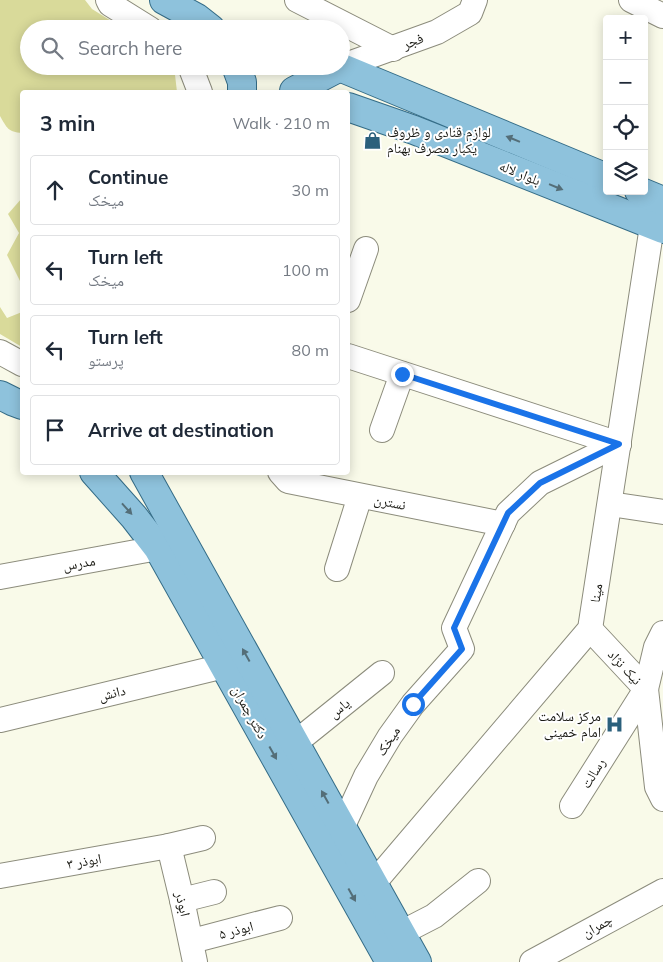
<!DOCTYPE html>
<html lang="en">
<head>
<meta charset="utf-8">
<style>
	:root { --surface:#fff; --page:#f2f2f3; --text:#1f2937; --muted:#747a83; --line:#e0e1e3 }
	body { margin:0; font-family:Mulish,"Noto Naskh Arabic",sans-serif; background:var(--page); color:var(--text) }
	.controls { position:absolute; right:15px; top:15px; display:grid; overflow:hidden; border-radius:5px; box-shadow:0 2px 12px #0003 }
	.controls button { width:45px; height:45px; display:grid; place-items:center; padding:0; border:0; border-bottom:1px solid var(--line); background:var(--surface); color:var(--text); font:25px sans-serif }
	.stop { position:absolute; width:15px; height:15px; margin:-11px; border:4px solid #1a73e8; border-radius:50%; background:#fff }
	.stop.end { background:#1a73e8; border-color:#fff; box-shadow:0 1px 5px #0008 }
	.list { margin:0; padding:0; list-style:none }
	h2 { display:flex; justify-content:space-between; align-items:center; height:65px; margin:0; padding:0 20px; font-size:21px }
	h2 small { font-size:16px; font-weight:400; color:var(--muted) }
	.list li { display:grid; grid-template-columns:32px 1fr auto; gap:15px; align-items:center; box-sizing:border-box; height:70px; margin:0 10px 10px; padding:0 10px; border:1px solid var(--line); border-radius:5px }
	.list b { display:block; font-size:19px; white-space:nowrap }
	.list p { margin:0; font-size:16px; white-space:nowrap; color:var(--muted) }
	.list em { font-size:16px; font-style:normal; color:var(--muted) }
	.icon { flex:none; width:28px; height:28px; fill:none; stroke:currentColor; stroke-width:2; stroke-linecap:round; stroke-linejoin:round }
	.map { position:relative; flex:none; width:663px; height:962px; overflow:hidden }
	.search { position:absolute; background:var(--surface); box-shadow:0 2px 12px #0003; left:20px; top:20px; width:330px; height:55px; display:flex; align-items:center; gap:12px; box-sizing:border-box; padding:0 18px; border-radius:28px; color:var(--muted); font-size:19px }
	.panel { position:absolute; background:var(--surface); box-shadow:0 2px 12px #0003; left:20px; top:90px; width:330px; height:385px; border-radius:5px }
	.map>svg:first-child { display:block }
	.green { fill:#d9da9a }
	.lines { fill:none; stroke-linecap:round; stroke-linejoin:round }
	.minor-casing { stroke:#8c8c7c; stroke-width:26 }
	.major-casing { stroke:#346c87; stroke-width:30 }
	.minor { stroke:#fff; stroke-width:24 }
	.major { stroke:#8ec2dc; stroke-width:28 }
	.oneway { fill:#546e78 }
	.route { stroke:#1a73e8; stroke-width:6 }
	.labels { text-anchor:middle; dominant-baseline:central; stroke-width:4; stroke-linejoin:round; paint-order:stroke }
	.street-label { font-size:14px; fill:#191913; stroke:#fff }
	.poi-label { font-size:14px; fill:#191913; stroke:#fff; text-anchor:start }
</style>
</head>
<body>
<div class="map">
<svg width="663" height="962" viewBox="0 0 663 962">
	<rect width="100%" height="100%" fill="#f9fae9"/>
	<g class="green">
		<path d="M 0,0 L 85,0 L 92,9 L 124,29 L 29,29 L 29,66 L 174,66 L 177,92 L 22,92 L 22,133 C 8,132 7,128 0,116 Z"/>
		<path d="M 22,198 L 22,285 L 7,255 L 19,233 L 8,214 Z"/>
		<path d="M 0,307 L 7,318 L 22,312 L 22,347 L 0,334 Z"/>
	</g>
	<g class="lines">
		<defs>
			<g id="minor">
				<path d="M 108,0 L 110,4 L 150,29"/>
				<path d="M 297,0 L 393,49"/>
				<path d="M 631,0 L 663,16"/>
				<path d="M 190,66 L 200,92"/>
				<path d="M 340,67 L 437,32 L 470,13 L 475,0"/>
				<path d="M 348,300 L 366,249"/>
				<path d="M 0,352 L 22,364"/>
				<path d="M 348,356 L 619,444"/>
				<path d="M 382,430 L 402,374"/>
				<path d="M 280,472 L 288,481 L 503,524"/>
				<path d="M 610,504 L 663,512"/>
				<path d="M 337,569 L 360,496"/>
				<path d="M 0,577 L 158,548"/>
				<path d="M 590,629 L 646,689 L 657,787 L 663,799"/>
				<path d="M 0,720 L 224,666"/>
				<path d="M 295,743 L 382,673"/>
				<path d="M 572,806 L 646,689 L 656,647 L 663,633"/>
				<path d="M 342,828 L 366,776 L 390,736 L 413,704 L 462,649 L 454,628 L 508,513 L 540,483 L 619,444"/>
				<path d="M 169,846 L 182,900 L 195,962"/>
				<path d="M 0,876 L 169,846 L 203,838"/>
				<path d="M 373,884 L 590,629 L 652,226"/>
				<path d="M 182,900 L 214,892"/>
				<path d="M 401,933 L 434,916 L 478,881"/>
				<path d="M 192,941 L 280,918"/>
				<path d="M 532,962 L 663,891"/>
			</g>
			<g id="major">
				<path d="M 164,0 L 197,18 L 211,29"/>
				<path d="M 236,66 L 242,82 L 242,92"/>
				<path d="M 337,66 L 607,178"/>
				<path d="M 294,91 L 340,67"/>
				<path d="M 348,107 L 414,130 L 663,229"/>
				<path d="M 639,191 L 663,201"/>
				<path d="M 0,395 L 14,402 L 22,405"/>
				<path d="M 94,472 L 134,517 L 158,548 L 390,962"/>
				<path d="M 144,472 L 417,962"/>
			</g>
		</defs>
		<use href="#minor" class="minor-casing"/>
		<use href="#major" class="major-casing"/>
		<use href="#minor" class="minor"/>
		<use href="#major" class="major"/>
	</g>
	<defs><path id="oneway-solid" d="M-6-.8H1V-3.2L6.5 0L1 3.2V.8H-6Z" transform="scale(1.25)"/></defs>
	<g class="oneway">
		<use href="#oneway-solid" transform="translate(513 139) rotate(-158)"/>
		<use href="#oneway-solid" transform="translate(556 187) rotate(22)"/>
		<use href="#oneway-solid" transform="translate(127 509) rotate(48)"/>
		<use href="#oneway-solid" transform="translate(246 655) rotate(-119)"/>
		<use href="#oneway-solid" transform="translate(273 753) rotate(61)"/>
		<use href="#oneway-solid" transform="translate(325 797) rotate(-119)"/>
		<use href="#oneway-solid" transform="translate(352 895) rotate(61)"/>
	</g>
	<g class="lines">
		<path class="route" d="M 402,374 L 619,444 L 540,483 L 508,513 L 454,628 L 462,649 L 413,704"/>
	</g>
	<defs>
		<symbol id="shop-bare" viewBox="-9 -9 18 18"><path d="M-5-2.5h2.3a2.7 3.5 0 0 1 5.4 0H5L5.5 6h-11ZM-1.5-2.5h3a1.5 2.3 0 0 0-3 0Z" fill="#2b607c" stroke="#fff" stroke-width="2.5" paint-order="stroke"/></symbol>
		<symbol id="hospital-bare" viewBox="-9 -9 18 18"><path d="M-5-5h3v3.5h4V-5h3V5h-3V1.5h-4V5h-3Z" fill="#2b607c" stroke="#fff" stroke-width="2.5" paint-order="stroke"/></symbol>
	</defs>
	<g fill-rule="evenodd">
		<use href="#shop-bare" x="360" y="128" width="25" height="25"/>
		<use href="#hospital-bare" x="602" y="712" width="25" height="25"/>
	</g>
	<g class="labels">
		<g class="street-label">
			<text transform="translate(413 41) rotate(-21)">فجر</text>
			<text transform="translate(520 173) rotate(22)">بلوار لاله</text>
			<text transform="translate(390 502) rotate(11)">نسترن</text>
			<text transform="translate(79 563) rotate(-10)">مدرس</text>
			<text transform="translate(596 593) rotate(-81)">مینا</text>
			<text transform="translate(625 667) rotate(47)">نیک نژاد</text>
			<text transform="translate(112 693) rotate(-14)">دانش</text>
			<text transform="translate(339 708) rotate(-39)">یاس</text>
			<text transform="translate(250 712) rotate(61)">دکتر چمران</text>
			<text transform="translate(388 741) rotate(-57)">میخک</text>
			<text transform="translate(593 773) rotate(-58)">رسالت</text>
			<text transform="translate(84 861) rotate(-10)">ابوذر ۳</text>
			<text transform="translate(183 904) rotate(77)">ابوذر</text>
			<text transform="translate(597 926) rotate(-29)">چمران</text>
			<text transform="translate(236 930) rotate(-15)">ابوذر ۵</text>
		</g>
		<g class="poi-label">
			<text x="387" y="132">لوازم قنادی و ظروف<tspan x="387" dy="16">یکبار مصرف بهنام</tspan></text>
			<text x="601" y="716" text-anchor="end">مرکز سلامت<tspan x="601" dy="16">امام خمینی</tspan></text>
		</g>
	</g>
</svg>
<div class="controls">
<button>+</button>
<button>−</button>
<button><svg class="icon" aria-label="locate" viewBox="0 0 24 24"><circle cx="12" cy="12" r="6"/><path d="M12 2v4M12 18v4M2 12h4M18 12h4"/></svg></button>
<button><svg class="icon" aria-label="layers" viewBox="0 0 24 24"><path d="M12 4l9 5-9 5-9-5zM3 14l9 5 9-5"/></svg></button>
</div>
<div class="stop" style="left:413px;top:704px"></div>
<div class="stop end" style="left:402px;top:374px"></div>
<div class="search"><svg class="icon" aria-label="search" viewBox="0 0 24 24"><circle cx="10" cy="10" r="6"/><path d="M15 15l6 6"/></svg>Search here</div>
<section class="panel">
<h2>3 min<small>Walk · 210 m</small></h2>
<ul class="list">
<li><svg class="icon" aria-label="ahead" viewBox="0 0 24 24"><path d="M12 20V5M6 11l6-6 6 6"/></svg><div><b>Continue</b><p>میخک</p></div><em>30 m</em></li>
<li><svg class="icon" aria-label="left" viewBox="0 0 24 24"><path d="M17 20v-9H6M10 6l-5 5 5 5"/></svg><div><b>Turn left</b><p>میخک</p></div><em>100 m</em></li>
<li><svg class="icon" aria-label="left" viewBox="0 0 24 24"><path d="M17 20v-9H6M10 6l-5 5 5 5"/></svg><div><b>Turn left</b><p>پرستو</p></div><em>80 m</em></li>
<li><svg class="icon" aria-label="arrive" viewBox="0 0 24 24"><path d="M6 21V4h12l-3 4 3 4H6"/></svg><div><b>Arrive at destination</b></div></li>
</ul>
</section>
</div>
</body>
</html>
